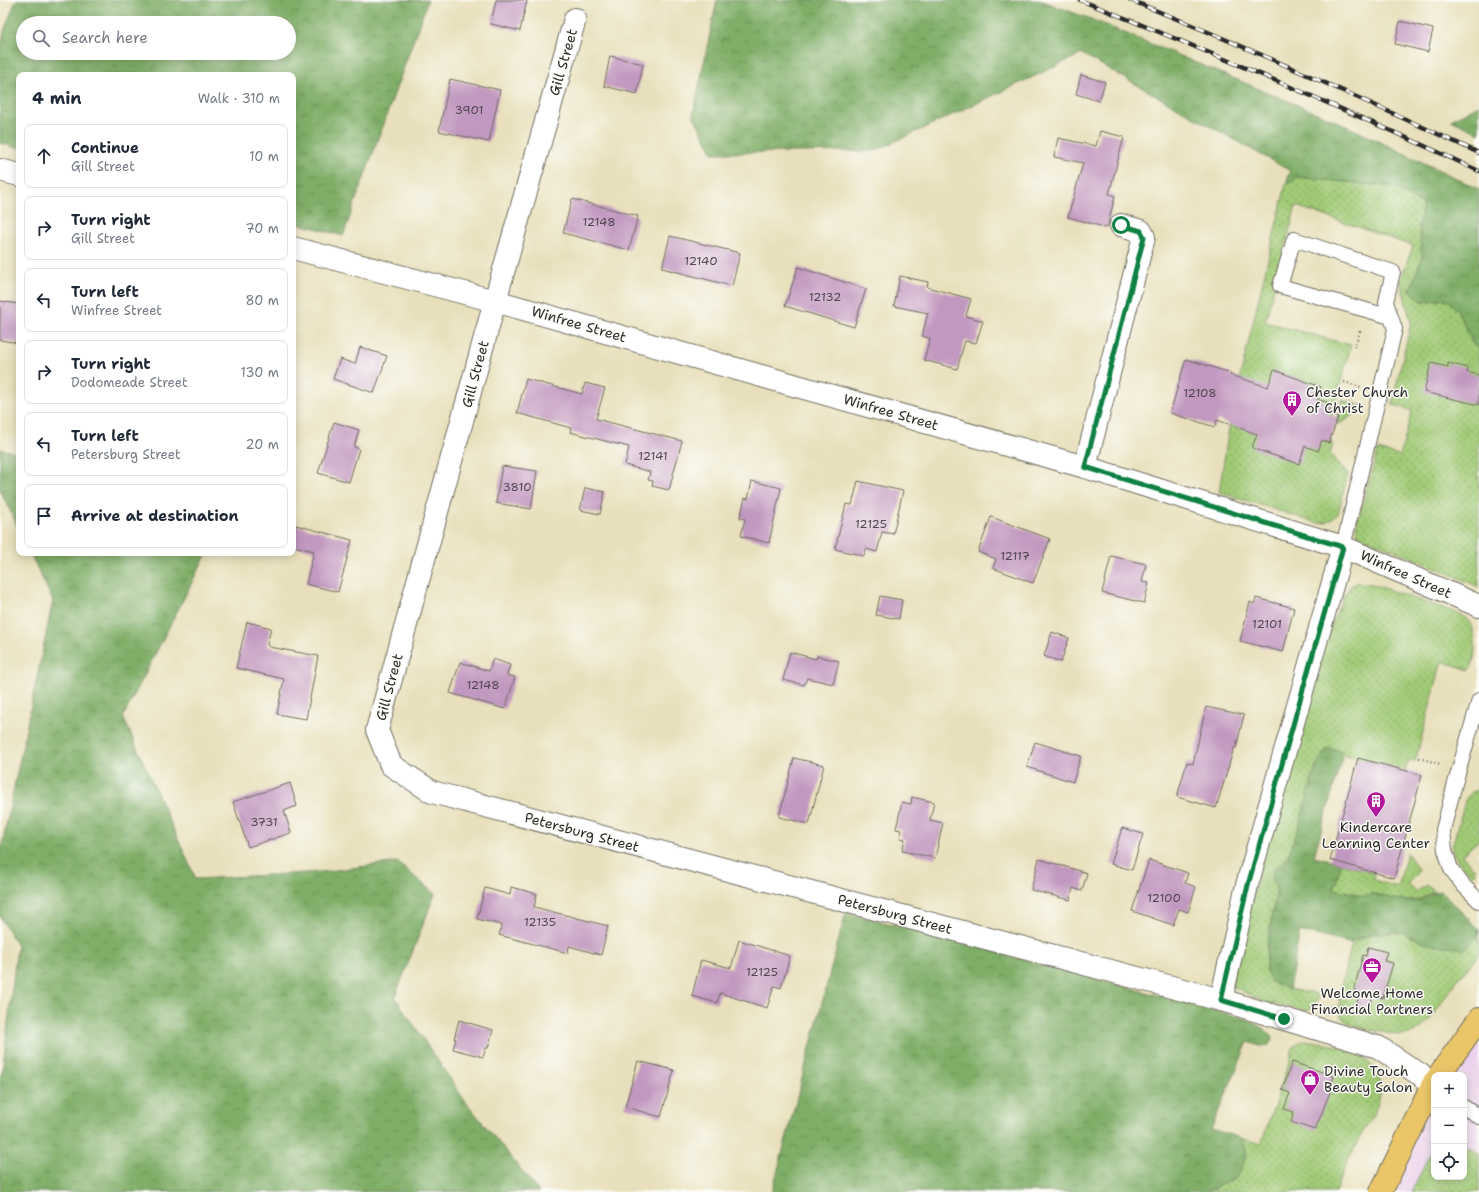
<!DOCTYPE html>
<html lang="en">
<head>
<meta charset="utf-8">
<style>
	:root { --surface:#fff; --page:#f6f6f7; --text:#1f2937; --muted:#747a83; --line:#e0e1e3 }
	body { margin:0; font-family:"Shantell Sans",sans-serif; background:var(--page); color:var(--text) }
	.controls { position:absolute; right:12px; bottom:12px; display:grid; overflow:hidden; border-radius:8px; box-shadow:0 2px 10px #0003 }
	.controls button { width:36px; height:36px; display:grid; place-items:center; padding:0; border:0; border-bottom:1px solid var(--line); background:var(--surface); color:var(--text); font:20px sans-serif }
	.stop { position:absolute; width:12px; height:12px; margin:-9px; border:3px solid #0b8043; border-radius:50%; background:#fff }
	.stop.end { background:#0b8043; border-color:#fff; box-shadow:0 1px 4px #0008 }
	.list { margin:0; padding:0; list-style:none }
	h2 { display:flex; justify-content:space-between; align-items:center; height:52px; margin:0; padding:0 16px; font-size:17px }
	h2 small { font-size:13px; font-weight:400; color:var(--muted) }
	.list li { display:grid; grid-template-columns:26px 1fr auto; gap:12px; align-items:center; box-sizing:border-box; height:64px; margin:0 8px 8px; padding:0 8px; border:1px solid var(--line); border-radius:8px }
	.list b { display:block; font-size:15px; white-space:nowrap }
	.list p { margin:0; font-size:13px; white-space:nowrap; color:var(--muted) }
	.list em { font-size:13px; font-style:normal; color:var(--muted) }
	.icon { flex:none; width:22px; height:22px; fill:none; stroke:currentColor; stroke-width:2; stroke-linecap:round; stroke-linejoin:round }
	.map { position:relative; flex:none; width:1479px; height:1192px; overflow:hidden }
	.search { position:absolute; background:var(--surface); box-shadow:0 2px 10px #0003; left:16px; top:16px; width:280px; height:44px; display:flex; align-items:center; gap:10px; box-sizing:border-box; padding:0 14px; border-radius:22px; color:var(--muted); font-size:15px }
	.panel { position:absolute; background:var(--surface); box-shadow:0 2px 10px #0003; left:16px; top:72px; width:280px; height:484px; border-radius:8px }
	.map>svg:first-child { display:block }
	.built { fill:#ebd1eb }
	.grass { fill:url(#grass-dots); stroke:#667a50 }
	.forest { fill:url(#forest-crowns); stroke:#566c49; fill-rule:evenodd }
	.building { fill:#c198bf }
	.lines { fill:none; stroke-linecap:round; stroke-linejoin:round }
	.service-casing { stroke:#6d6a5e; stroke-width:16 }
	.minor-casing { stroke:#6d6a5e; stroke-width:24 }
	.primary-casing { stroke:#6d6a5e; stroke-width:24 }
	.path { stroke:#6d6a5e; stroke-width:2.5; stroke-dasharray:1 3; stroke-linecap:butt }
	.service { stroke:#fff; stroke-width:14 }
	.minor { stroke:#fff; stroke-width:22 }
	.primary { stroke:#ebc669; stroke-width:22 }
	.rail-casing { stroke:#2b2b2b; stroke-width:4.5 }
	.rail { stroke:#fdfcf7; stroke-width:3; stroke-dasharray:9; stroke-linecap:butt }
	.route { stroke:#0b8043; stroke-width:5 }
	.labels { text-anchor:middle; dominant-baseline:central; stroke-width:3; stroke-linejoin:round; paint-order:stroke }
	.number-label { font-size:12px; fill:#504650 }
	.street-label { font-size:14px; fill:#2b2b2b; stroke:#fdfcf7 }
	.poi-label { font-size:14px; fill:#2b2b2b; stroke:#fdfcf7; text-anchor:start }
</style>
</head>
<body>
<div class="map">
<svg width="1479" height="1192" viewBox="0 0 1479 1192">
	<defs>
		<pattern id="grass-dots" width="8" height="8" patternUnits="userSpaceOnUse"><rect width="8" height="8" fill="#a1ca76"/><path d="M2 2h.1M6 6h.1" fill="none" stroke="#83a461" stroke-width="1.8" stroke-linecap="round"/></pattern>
		<pattern id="forest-crowns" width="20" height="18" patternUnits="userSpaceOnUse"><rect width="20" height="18" fill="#80ae67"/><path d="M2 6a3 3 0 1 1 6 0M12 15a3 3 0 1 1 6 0" fill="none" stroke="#698e55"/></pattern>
	</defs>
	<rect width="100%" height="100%" fill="#fdfcf7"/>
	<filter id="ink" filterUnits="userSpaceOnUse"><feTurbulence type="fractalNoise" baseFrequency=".025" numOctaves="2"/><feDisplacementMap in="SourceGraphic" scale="8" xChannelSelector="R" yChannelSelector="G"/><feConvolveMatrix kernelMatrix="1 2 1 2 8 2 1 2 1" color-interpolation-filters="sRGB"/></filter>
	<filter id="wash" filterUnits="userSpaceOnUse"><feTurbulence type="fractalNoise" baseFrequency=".012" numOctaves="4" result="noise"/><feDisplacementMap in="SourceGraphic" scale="16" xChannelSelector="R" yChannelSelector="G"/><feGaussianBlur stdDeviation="0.9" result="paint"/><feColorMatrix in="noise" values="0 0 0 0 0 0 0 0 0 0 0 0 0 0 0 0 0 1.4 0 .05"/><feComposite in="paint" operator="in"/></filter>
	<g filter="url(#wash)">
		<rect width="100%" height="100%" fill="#e8e0bc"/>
		<path class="built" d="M 1479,1021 L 1479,1192 L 1384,1192 L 1434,1084 L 1434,1177 L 1464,1177 L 1464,1075 L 1440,1075 Z"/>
		<g class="grass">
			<path d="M 1298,177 L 1396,187 L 1423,205 L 1419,224 L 1422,258 L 1410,290 L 1422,301 L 1446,299 L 1457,309 L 1473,344 L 1479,349 L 1479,587 L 1421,561 L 1359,536 L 1357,532 L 1356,526 L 1378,450 L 1400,456 L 1412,411 L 1392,404 L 1411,322 L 1400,281 L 1413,246 L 1296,206 L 1265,322 L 1351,345 L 1325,441 L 1333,444 L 1330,454 L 1348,474 L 1338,514 C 1331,521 1326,523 1317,523 L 1219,492 L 1231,415 L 1286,184 Z"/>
			<path d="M 1342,400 L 1366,407 L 1339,424 L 1337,423 Z"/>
			<path d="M 1358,582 L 1372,584 L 1457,613 C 1460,615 1466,617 1468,620 C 1476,629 1478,662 1469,670 L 1442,661 L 1415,762 L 1408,761 L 1405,771 L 1343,754 L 1336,749 L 1299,827 L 1287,859 L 1273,870 L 1273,881 L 1277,890 L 1267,946 L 1266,971 L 1272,982 L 1289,989 L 1316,994 L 1318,998 C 1316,1005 1314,1009 1306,1011 L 1267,1003 L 1257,999 L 1233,986 L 1233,966 L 1322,647 L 1344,596 L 1350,587 Z"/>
			<path d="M 1477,790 L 1479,790 L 1479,840 L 1462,855 L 1475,870 L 1474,875 L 1469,874 C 1461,865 1453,858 1452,846 L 1466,798 L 1472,792 Z"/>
			<path d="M 1407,853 L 1418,869 L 1415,876 L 1408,883 L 1416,892 L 1426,885 L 1434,891 L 1417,901 L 1397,900 L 1371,893 L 1369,897 L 1334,889 L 1341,863 L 1375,873 L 1374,880 L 1398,887 Z"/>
			<path d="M 1479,931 L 1479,955 C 1470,966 1460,976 1451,988 C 1442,1001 1433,1019 1420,1029 C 1409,1038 1395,1035 1382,1032 C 1371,1030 1351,1028 1343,1018 C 1332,1005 1348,960 1352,944 L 1348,943 L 1372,934 L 1401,932 L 1428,944 L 1477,938 Z"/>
			<path d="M 1306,1040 C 1334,1044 1387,1055 1380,1095 C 1378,1110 1366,1125 1359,1139 C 1350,1156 1342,1174 1335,1192 L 1205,1192 L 1236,1178 L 1245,1146 L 1241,1138 L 1261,1144 L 1291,1057 C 1291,1047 1296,1043 1306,1040 Z"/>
			<path d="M 1434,1144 L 1434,1177 L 1464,1177 L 1464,1144 L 1479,1153 L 1479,1192 L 1412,1192 Z"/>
		</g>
		<g class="forest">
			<path d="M 16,0 L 428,0 L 343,236 L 293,222 L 293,75 L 19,75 L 19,148 L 0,143 L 0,50 L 5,28 ZM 23,23 L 289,23 L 289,53 L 23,53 Z"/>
			<path d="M 717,0 L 1039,0 L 1091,19 L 1336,121 L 1479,189 L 1479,349 L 1473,344 L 1457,309 L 1446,299 L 1422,301 L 1410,290 L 1422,258 L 1419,224 L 1423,205 L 1395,187 L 1298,177 L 1286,184 L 1290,171 L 1082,54 L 875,151 L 713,153 L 693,115 Z"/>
			<path d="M 1479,105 L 1479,133 L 1451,120 Z"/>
			<path d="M 0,449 L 19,453 L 19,529 L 0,490 Z"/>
			<path d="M 30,553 L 207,553 L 123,717 L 196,879 L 322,872 L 397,862 L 435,894 L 395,997 L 465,1101 L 539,1192 L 0,1192 L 0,1075 L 2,1074 L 17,946 L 0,916 L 0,854 L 53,601 Z"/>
			<path d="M 1327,749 L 1336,749 L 1343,754 L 1314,856 L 1341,863 L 1334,889 L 1369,897 L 1371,893 C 1383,896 1405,903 1417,901 C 1426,899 1431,892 1440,891 L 1479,929 C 1477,939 1472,942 1465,949 L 1428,944 L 1401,932 L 1372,934 L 1348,943 L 1300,931 L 1289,989 L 1272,982 L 1266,971 L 1267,946 L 1277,890 L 1273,881 L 1273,870 L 1287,859 L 1299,827 L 1316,766 Z"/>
			<path d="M 846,912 L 1213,1010 C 1233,1016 1260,1019 1272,1037 L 1271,1042 L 1268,1046 L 1263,1047 L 1248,1042 L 1211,1129 L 1241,1138 L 1245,1146 L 1247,1156 L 1236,1178 L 1205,1192 L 772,1192 Z"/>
		</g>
		<g id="blocks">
			<g class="building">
				<path d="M 496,0 L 527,0 L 520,31 L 491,24 Z"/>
				<path d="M 1400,21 L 1433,29 L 1428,52 L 1395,44 Z"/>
				<path d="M 610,56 L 643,64 L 637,94 L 604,86 Z"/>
				<path d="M 1081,75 L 1105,82 L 1099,101 L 1076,94 Z"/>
				<path d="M 450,79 L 500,90 L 489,142 L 439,131 Z"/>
				<path d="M 1100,131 L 1124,137 L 1109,194 L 1115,196 L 1107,228 L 1068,217 L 1083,163 L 1054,157 L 1058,138 L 1096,146 Z"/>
				<path d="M 572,199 L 638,216 L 629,250 L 563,233 Z"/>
				<path d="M 670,236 L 740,253 L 732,286 L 662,268 Z"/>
				<path d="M 798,267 L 866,289 L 854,327 L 785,306 Z"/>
				<path d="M 900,276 L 928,282 L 927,287 L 971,299 L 966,316 L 983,321 L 976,343 L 965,341 L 957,369 L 924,360 L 930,338 L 922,336 L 928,313 L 894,306 Z"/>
				<path d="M 0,301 L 19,304 L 19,343 L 0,340 Z"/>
				<path d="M 360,347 L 387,356 L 374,393 L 333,379 L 340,359 L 355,364 Z"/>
				<path d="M 1186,359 L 1231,373 L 1230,375 L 1268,387 L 1274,370 L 1321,387 L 1317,399 L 1332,404 L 1328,415 L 1338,417 L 1329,443 L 1322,440 L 1318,451 L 1305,446 L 1299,464 L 1252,448 L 1257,434 L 1217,420 L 1215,427 L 1170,413 Z"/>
				<path d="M 1431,363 L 1448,367 L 1448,363 L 1468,368 L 1467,372 L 1479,375 L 1479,405 L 1424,392 Z"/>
				<path d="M 526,379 L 582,394 L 585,383 L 605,388 L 596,419 L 682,441 L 669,490 L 652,486 L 653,481 L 648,480 L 650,472 L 625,465 L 629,447 L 570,432 L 571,428 L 517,413 Z"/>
				<path d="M 334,422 L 359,430 L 354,447 L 359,449 L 349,482 L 318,473 Z"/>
				<path d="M 502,466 L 537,471 L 531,509 L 496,503 Z"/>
				<path d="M 752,481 L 781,488 L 769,543 L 741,536 L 745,519 L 740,518 L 745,498 L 748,499 Z"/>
				<path d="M 858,481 L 903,491 L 893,534 L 882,532 L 877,552 L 866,549 L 864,556 L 835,549 L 846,504 L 852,505 Z"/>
				<path d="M 585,488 L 605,492 L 600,514 L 580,510 Z"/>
				<path d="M 991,517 L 1050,539 L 1033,583 L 993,568 L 996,559 L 978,552 Z"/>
				<path d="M 296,525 L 352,540 L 338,592 L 306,584 L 314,551 L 293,546 L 293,535 Z"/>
				<path d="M 1111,556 L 1146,564 L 1142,582 L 1149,583 L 1144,603 L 1102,593 Z"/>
				<path d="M 880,596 L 902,600 L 899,619 L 876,615 Z"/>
				<path d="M 1256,598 L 1294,608 L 1283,652 L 1240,641 L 1250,602 L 1254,604 Z"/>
				<path d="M 247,622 L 271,628 L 267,645 L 269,647 L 318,656 L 306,719 L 277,714 L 284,679 L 236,668 Z"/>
				<path d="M 1052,632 L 1069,638 L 1061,662 L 1044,656 Z"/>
				<path d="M 790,652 L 816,659 L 817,656 L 839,661 L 833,684 L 807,678 L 804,685 L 783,680 Z"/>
				<path d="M 493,659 L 510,665 L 507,675 L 515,677 L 505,709 L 450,693 L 460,662 L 489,671 Z"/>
				<path d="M 1206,707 L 1244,715 L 1236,748 L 1234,748 L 1216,808 L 1177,797 L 1187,762 L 1193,764 Z"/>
				<path d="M 1035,742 L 1081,756 L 1073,782 L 1027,767 Z"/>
				<path d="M 794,758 L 824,765 L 809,824 L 779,817 Z"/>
				<path d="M 1358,758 L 1422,775 L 1394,878 L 1330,860 Z"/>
				<path d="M 290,783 L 297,806 L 284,811 L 291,833 L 248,847 L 233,802 Z"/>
				<path d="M 912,797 L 934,802 L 930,820 L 943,823 L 935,858 L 902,851 L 905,839 L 900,838 L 901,830 L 896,829 L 902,802 L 911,804 Z"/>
				<path d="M 1122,828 L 1143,834 L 1132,870 L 1111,864 Z"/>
				<path d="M 1039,859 L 1087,873 L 1082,891 L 1073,888 L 1070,900 L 1031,890 Z"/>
				<path d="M 1149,860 L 1188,873 L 1185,883 L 1196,887 L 1188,912 L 1179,909 L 1173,925 L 1132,911 Z"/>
				<path d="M 511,887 L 537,894 L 534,907 L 608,926 L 601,955 L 569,946 L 568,953 L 499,935 L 502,925 L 477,919 L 485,888 L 510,895 Z"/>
				<path d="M 739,940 L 790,956 L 781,988 L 774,986 L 767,1008 L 720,993 L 717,1003 L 692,996 L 701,960 L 731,968 Z"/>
				<path d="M 1368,947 L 1387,952 L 1384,961 L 1393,963 L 1383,998 L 1373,996 L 1368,1011 L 1356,1008 L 1359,992 L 1354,990 L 1363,955 L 1366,956 Z"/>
				<path d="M 459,1020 L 493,1030 L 488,1048 L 486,1048 L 483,1057 L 453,1049 L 456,1039 L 454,1039 Z"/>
				<path d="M 638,1061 L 674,1070 L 661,1117 L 625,1107 Z"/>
				<path d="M 1292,1062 L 1334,1076 L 1329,1092 L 1330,1092 L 1315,1130 L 1291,1122 L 1294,1112 L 1284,1109 L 1290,1093 L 1282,1090 Z"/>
			</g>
		</g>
	</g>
	<g filter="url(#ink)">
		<use href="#blocks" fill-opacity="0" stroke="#6d6a5e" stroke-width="1"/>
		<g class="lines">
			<defs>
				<g id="service">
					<path d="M 1343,547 L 1395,329 L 1386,302 L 1393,272 L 1294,239 L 1280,286 L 1391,317"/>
					<path d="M 1479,700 L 1454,787 L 1443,830 L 1445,850 L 1451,869 L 1463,885 L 1479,901"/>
					<path d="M 1464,1107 L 1479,1117"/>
				</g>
				<g id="minor">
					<path d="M 575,19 L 495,301 L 377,730 L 391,765 L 432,792 L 1221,1000 L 1378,1047 L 1433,1083"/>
					<path d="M 0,170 L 19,175"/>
					<path d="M 293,248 L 495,301 L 1085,467 L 1343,547 L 1479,606"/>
					<path d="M 1085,467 L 1144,237 L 1141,231 L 1121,225"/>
					<path d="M 1221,1000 L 1247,885 L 1343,547"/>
				</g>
				<g id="primary">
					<path d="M 1439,1075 L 1479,1019"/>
					<path d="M 1381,1192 L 1434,1082"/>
				</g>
			</defs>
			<use href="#service" class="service-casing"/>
			<use href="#minor" class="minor-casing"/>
			<use href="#primary" class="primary-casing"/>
			<g class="path">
				<path d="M 1354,347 L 1361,329"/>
				<path d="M 1344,382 L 1361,387"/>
				<path d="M 1419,758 L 1440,764"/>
			</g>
			<use href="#service" class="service"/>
			<use href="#minor" class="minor"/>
			<use href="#primary" class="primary"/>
			<defs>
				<g id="rail">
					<path d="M 1080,0 C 1215,54 1348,110 1479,171"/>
					<path d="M 1130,0 C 1248,47 1364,100 1479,153"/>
				</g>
			</defs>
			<use href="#rail" class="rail-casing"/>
			<use href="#rail" class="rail"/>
		</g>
	</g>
	<g class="lines" filter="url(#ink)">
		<path class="route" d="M 1121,225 L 1141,231 L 1144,237 L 1085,467 L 1343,547 L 1248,885 L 1221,1000 L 1284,1019"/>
	</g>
	<defs>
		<symbol id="building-pin" viewBox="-11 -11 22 30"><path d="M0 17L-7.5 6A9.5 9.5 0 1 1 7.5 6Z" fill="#b5179e" stroke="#fdfcf7"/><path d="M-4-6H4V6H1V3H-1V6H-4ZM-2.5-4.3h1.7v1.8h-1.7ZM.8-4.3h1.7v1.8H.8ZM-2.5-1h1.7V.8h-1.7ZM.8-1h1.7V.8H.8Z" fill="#fff"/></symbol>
		<symbol id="office-pin" viewBox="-11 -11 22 30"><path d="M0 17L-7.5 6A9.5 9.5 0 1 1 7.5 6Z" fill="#b5179e" stroke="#fdfcf7"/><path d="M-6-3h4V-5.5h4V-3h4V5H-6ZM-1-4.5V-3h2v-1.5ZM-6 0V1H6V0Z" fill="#fff"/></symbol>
		<symbol id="shop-pin" viewBox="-11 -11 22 30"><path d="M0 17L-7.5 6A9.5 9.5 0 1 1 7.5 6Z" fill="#b5179e" stroke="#fdfcf7"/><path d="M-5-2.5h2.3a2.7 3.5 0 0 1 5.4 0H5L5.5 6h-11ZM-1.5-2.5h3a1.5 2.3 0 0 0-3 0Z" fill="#fff"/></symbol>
	</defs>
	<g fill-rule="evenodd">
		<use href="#building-pin" x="1281" y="389" width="22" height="30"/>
		<use href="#building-pin" x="1365" y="790" width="22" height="30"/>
		<use href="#office-pin" x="1361" y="956" width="22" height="30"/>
		<use href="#shop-pin" x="1299" y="1068" width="22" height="30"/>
	</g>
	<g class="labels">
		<g class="number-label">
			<text x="469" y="110">3901</text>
			<text x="599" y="222">12148</text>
			<text x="701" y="261">12140</text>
			<text x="825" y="297">12132</text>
			<text x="1200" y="393">12108</text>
			<text x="653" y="456">12141</text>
			<text x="517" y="487">3810</text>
			<text x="871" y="524">12125</text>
			<text x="1015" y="556">12117</text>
			<text x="1267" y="624">12101</text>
			<text x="483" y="685">12148</text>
			<text x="264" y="822">3731</text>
			<text x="1164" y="898">12100</text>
			<text x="540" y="922">12135</text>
			<text x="762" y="972">12125</text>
		</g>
		<g class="street-label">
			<text transform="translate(563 62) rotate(-74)">Gill Street</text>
			<text transform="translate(579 324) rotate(16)">Winfree Street</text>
			<text transform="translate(475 374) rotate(-75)">Gill Street</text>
			<text transform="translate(891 412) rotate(16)">Winfree Street</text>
			<text transform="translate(1406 574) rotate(24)">Winfree Street</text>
			<text transform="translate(389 687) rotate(-75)">Gill Street</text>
			<text transform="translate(582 832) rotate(15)">Petersburg Street</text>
			<text transform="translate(895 914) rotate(15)">Petersburg Street</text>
		</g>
		<g class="poi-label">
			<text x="1306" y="392">Chester Church<tspan x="1306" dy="16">of Christ</tspan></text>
			<text x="1376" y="827" text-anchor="middle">Kindercare<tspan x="1376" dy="16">Learning Center</tspan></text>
			<text x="1372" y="993" text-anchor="middle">Welcome Home<tspan x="1372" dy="16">Financial Partners</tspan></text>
			<text x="1324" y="1071">Divine Touch<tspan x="1324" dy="16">Beauty Salon</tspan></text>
		</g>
	</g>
</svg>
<div class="controls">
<button>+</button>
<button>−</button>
<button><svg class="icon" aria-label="locate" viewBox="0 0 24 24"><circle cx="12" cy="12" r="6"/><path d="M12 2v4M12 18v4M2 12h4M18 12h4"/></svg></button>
</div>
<div class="stop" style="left:1121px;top:225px"></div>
<div class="stop end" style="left:1284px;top:1019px"></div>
<div class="search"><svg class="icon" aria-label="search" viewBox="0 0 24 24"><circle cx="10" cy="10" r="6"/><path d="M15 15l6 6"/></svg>Search here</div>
<section class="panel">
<h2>4 min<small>Walk · 310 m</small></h2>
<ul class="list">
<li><svg class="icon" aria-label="ahead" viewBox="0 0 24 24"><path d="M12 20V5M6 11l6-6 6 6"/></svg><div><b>Continue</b><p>Gill Street</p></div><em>10 m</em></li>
<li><svg class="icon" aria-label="right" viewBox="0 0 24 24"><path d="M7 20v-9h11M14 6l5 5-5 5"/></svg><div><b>Turn right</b><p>Gill Street</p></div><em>70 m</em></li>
<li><svg class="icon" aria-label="left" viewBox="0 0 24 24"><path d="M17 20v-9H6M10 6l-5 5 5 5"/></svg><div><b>Turn left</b><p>Winfree Street</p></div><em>80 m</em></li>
<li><svg class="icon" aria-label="right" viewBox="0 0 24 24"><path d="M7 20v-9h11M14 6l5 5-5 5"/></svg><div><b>Turn right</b><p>Dodomeade Street</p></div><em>130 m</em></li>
<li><svg class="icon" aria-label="left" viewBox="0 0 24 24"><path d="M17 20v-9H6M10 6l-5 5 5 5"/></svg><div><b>Turn left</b><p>Petersburg Street</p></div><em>20 m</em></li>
<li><svg class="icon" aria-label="arrive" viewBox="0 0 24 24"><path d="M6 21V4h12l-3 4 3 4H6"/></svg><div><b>Arrive at destination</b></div></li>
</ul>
</section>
</div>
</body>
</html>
